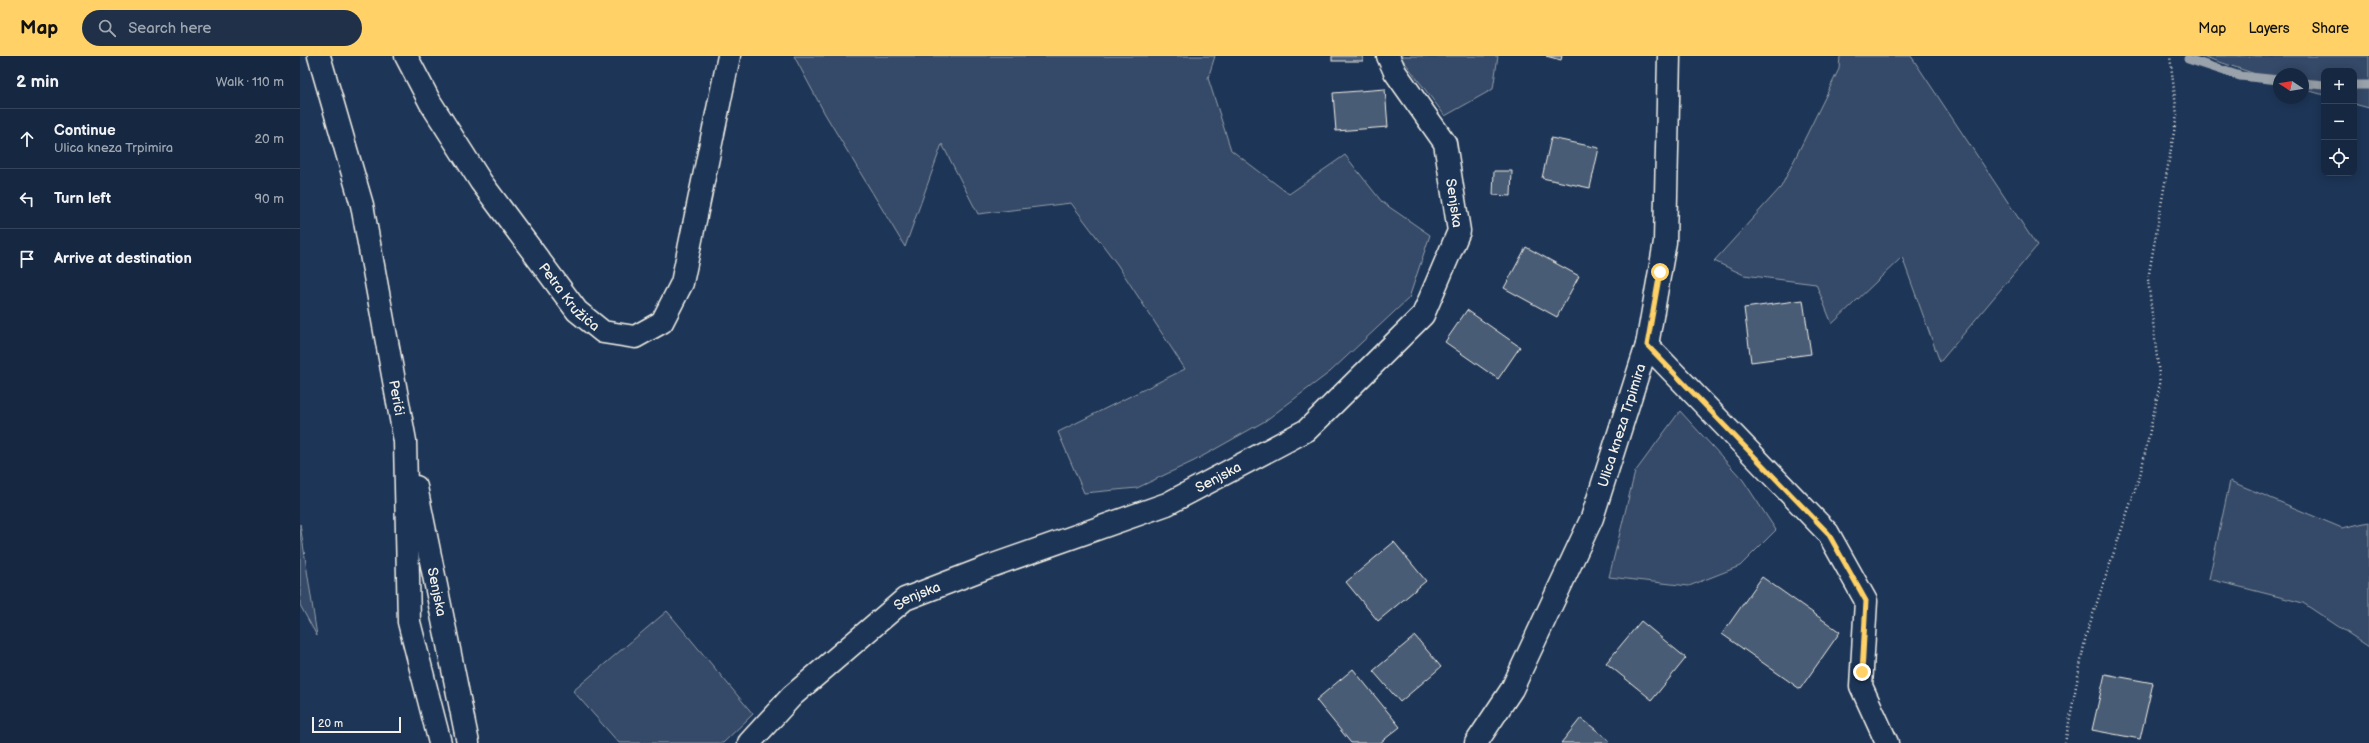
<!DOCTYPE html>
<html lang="en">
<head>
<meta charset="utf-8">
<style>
	:root { --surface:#162841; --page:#1f3048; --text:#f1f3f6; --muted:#9ea6b1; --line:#35445a; --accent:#ffd166 }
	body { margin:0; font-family:"Balsamiq Sans",sans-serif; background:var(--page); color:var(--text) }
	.controls { position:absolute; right:12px; top:12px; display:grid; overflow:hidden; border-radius:8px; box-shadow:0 2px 10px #0003 }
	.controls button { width:36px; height:36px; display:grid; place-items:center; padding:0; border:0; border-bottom:1px solid var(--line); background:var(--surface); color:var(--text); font:20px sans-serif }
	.compass { position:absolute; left:1973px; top:12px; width:36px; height:36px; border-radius:50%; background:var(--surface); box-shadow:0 2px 10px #0003; rotate:282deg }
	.scale { position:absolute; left:12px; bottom:10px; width:89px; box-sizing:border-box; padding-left:4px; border:2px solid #f4f1e8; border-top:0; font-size:11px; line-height:14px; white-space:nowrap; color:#f4f1e8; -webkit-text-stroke:3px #1d3557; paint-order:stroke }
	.stop { position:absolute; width:12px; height:12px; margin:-9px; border:3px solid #ffd166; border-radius:50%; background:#fff }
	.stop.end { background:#ffd166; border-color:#fff; box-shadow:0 1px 4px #0008 }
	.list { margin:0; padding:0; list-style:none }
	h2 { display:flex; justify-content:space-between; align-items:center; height:52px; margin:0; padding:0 16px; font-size:17px }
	h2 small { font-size:13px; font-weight:400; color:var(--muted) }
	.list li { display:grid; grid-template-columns:26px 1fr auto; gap:12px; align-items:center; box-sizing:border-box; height:60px; padding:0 16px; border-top:1px solid var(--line) }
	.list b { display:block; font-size:15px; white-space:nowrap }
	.list p { margin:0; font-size:13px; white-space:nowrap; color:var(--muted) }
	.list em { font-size:13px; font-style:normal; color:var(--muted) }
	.icon { flex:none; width:22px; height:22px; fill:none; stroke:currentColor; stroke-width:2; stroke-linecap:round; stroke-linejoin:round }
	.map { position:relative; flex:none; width:2069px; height:687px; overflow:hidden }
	header { display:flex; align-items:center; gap:24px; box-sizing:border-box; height:56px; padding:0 20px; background:var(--accent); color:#111 }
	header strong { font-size:19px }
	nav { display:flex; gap:22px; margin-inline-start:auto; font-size:14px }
	.search { width:280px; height:36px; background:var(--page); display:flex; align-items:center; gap:10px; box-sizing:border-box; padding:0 14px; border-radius:22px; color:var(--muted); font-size:15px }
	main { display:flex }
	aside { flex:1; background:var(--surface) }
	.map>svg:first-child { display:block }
	.green { fill:#354a67; stroke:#949ea8 }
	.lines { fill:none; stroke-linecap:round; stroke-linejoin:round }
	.stream { stroke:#9aa2ab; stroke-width:9 }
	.building { fill:#485b74; stroke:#f4f1e8 }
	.minor-casing { stroke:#f4f1e8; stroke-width:25 }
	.major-casing { stroke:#f4f1e8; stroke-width:25 }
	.path { stroke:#f4f1e8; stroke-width:2.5; stroke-dasharray:1 3; stroke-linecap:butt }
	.minor { stroke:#1d3557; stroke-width:22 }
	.major { stroke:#1d3557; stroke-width:22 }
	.route { stroke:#ffd166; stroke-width:5 }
	.labels { text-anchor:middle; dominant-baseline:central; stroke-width:3; stroke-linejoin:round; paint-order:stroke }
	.street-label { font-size:14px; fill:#f4f1e8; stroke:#1d3557 }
</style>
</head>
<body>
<header>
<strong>Map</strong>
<div class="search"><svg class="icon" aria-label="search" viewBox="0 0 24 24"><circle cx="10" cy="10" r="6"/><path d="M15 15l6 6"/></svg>Search here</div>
<nav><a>Map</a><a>Layers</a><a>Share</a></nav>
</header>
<main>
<aside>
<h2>2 min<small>Walk · 110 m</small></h2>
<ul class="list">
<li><svg class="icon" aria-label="ahead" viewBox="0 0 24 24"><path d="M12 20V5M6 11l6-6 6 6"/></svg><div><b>Continue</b><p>Ulica kneza Trpimira</p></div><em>20 m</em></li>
<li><svg class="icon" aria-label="left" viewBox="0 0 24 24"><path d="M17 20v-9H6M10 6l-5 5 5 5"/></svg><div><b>Turn left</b></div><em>90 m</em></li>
<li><svg class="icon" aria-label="arrive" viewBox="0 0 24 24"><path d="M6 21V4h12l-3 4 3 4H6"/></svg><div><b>Arrive at destination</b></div></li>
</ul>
</aside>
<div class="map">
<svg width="2069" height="687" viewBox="0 0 2069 687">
	<rect width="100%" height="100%" fill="#1d3557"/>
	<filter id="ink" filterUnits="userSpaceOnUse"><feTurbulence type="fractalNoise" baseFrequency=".025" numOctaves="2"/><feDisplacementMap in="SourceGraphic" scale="8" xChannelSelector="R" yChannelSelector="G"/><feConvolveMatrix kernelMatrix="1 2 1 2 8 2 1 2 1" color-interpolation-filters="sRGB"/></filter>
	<g filter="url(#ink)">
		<g class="green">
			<path d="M 494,0 L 915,0 L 908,22 L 931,94 L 989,138 L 1045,99 L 1082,146 L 1130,179 L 1109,242 L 1030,316 L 965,365 L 894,405 L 837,432 L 784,437 L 758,376 L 885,313 L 817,208 L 771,147 L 678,158 L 642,88 L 605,191 L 525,58 Z"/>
			<path d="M 1100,0 L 1198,0 L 1193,33 L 1145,60 Z"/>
			<path d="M 1540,0 L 1611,0 L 1737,190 L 1640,306 L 1602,201 L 1532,268 L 1516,228 L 1444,219 L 1414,205 L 1481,131 L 1539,13 Z"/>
			<path d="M 1902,0 L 2069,0 L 2069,52 L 2054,48 L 2054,15 L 2024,15 L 2024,39 L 2003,33 L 2003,18 L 1979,18 L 1979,26 Z"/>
			<path d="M 1380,355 L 1443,424 L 1476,474 L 1440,510 L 1389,530 L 1309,521 L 1335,416 Z"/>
			<path d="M 1930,425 L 2042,472 L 2069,466 L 2069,591 L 2003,547 L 1909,523 Z"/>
			<path d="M 0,468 L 17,580 L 0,549 Z"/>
			<path d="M 367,555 L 453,658 L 423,687 L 319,687 L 273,635 Z"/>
		</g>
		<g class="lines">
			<g class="stream">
				<path d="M 1888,3 L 1940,20 L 1979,24"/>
				<path d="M 2003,27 L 2024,29"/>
				<path d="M 2054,29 L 2069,29"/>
			</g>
		</g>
		<g class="building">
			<rect x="1032" y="0" width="31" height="5"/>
			<path d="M 1246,0 L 1262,0 L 1261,4 Z"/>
			<path d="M 1085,33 L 1088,71 L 1036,75 L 1033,37 Z"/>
			<path d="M 1251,82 L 1299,92 L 1290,132 L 1242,122 Z"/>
			<path d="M 1194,115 L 1212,115 L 1211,140 L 1193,139 Z"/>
			<path d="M 1226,191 L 1279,220 L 1257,261 L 1204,232 Z"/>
			<path d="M 1503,244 L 1511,298 L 1451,306 L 1444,252 Z"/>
			<path d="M 1167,254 L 1220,291 L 1198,323 L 1145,286 Z"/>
			<path d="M 1094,486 L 1126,525 L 1078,565 L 1046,526 Z"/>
			<path d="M 1462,521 L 1540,576 L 1500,633 L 1422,578 Z"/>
			<path d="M 1341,565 L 1386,602 L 1352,644 L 1306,607 Z"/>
			<path d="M 1115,580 L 1141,611 L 1100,646 L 1073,615 Z"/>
			<path d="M 1053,613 L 1100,671 L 1080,687 L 1051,687 L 1016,644 Z"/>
			<path d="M 1805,618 L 1853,627 L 1840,683 L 1792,674 Z"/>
			<path d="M 1281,662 L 1310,685 L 1308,687 L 1261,687 Z"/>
		</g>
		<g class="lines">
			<defs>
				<g id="minor">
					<path id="s1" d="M 19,0 L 62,149 L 105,385 L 109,566 L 140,687"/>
					<path id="s2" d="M 106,0 L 130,46 L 181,126 L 277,255 L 303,276 L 335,281 L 362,266 L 382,227 L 429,0"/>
					<path d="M 1347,289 L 1528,477 L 1566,545 L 1561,630 L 1587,687"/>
					<path id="s3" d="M 116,431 L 168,687"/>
					<path id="s4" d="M 449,687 L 492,640 L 605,543 L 688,511 L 867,448 L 1007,374 L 1123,259 L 1159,175 L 1145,87 L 1095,16 L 1088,0"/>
				</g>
				<g id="major">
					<path id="s5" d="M 1176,687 L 1212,633 L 1292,462 L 1347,289 L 1365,186 L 1369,0"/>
				</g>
			</defs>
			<use href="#minor" class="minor-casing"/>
			<use href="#major" class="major-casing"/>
			<path class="path" d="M 1765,687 L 1786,579 L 1841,416 L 1860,328 L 1848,223 L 1877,59 L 1870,0"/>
			<use href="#minor" class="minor"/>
			<use href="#major" class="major"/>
		</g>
	</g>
	<g class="lines" filter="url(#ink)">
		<path class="route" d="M 1360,216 L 1347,289 L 1528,477 L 1566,545 L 1562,616"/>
	</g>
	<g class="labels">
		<g class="street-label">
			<text transform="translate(1154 147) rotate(82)">Senjska</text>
			<text stroke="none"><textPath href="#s2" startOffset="292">Petra Kružića</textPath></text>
			<text stroke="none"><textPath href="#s1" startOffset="351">Perići</textPath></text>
			<text stroke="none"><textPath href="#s5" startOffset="351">Ulica kneza Trpimira</textPath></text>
			<text stroke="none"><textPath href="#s4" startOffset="549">Senjska</textPath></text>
			<text stroke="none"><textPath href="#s3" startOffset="107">Senjska</textPath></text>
			<text stroke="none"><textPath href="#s4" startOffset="225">Senjska</textPath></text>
		</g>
	</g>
</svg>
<div class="controls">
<button>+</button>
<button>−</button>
<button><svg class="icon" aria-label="locate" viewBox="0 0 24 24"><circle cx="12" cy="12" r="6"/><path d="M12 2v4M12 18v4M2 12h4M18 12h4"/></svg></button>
</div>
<svg class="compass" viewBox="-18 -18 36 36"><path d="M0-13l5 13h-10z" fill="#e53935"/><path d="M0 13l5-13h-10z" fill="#9ea6b1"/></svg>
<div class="scale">20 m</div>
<div class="stop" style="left:1360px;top:216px"></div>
<div class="stop end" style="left:1562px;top:616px"></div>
</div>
</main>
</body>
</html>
